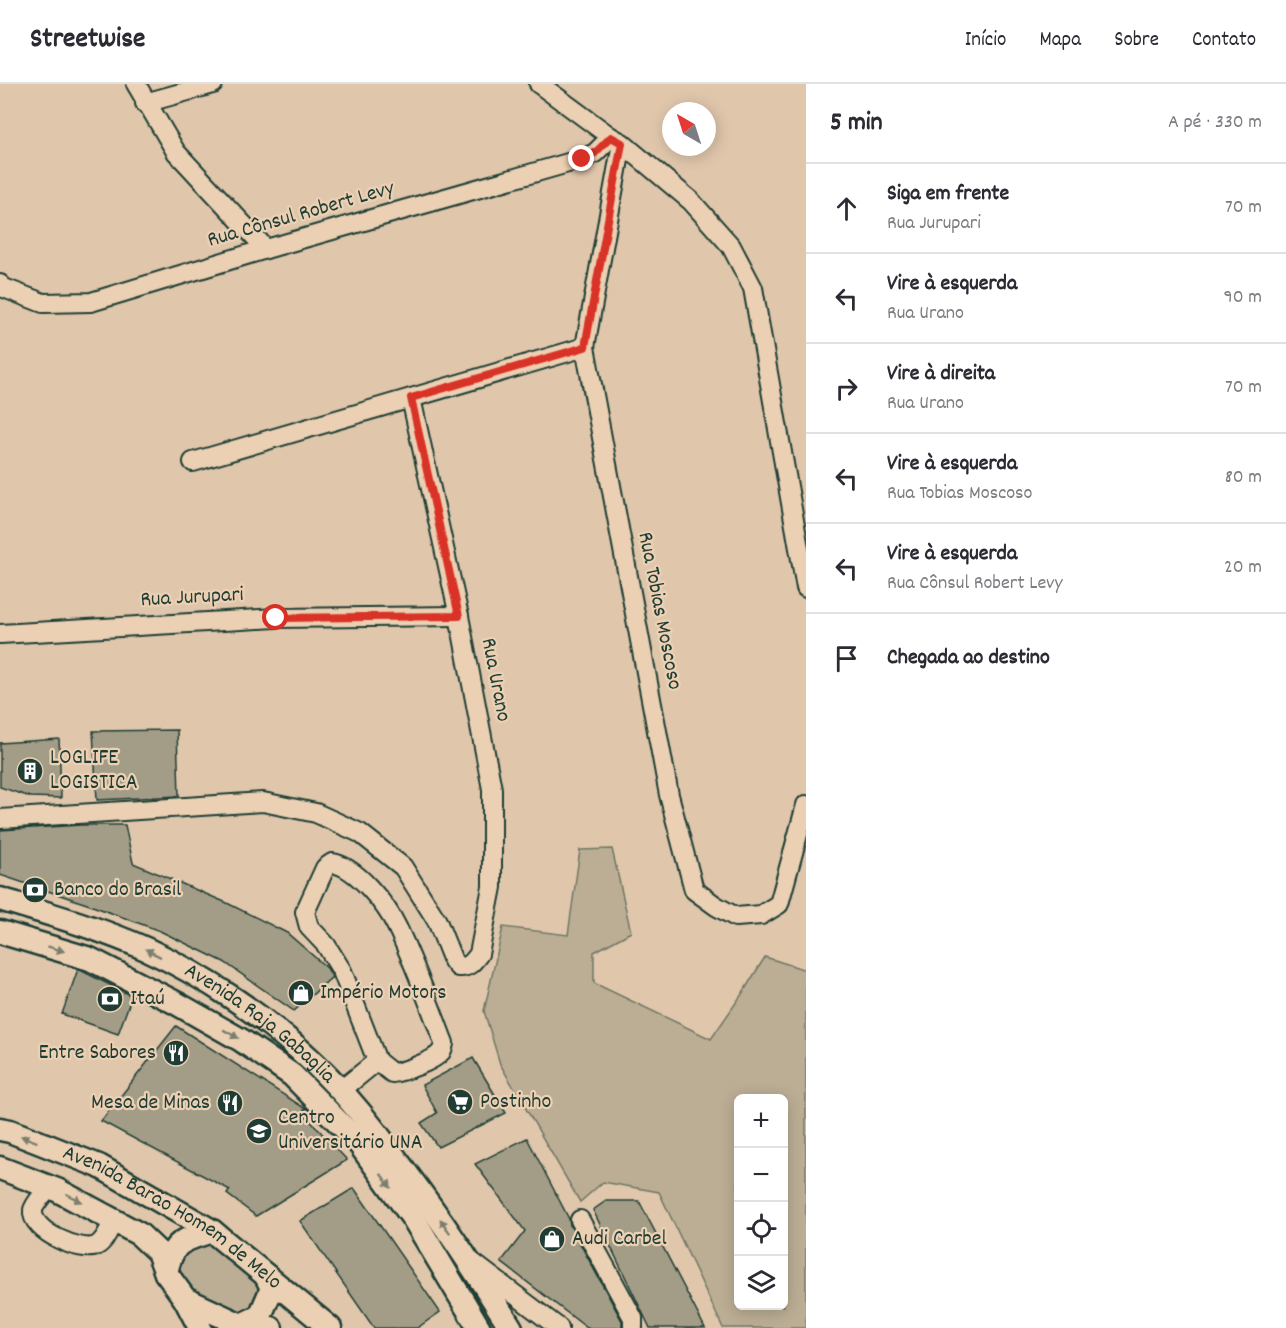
<!DOCTYPE html>
<html lang="pt">
<head>
<meta charset="utf-8">
<style>
	:root { --surface:#fff; --page:#f2f2f3; --text:#2b2b33; --muted:#7c7c81; --line:#e1e1e2 }
	body { margin:0; font-family:Dekko,sans-serif; background:var(--page); color:var(--text) }
	.controls { position:absolute; right:18px; bottom:18px; display:grid; overflow:hidden; border-radius:9px; box-shadow:0 3px 15px #0003 }
	.controls button { width:54px; height:54px; display:grid; place-items:center; padding:0; border:0; border-bottom:2px solid var(--line); background:var(--surface); color:var(--text); font:30px sans-serif }
	.compass { position:absolute; left:662px; top:18px; width:54px; height:54px; border-radius:50%; background:var(--surface); box-shadow:0 3px 15px #0003; rotate:321deg }
	.stop { position:absolute; width:18px; height:18px; margin:-14px; border:4px solid #d93025; border-radius:50%; background:#fff }
	.stop.end { background:#d93025; border-color:#fff; box-shadow:0 2px 6px #0008 }
	.list { margin:0; padding:0; list-style:none }
	h2 { display:flex; justify-content:space-between; align-items:center; height:78px; margin:0; padding:0 24px; font-size:26px }
	h2 small { font-size:20px; font-weight:400; color:var(--muted) }
	.list li { display:grid; grid-template-columns:39px 1fr auto; gap:18px; align-items:center; box-sizing:border-box; height:90px; padding:0 24px; border-top:2px solid var(--line) }
	.list b { display:block; font-size:22px; white-space:nowrap }
	.list p { margin:0; font-size:20px; white-space:nowrap; color:var(--muted) }
	.list em { font-size:20px; font-style:normal; color:var(--muted) }
	.icon { flex:none; width:33px; height:33px; fill:none; stroke:currentColor; stroke-width:2; stroke-linecap:round; stroke-linejoin:round }
	.map { position:relative; flex:none; width:806px; height:1244px; overflow:hidden }
	header { display:flex; align-items:center; gap:36px; box-sizing:border-box; height:84px; padding:0 30px; background:var(--surface); border-bottom:2px solid var(--line) }
	header strong { font-size:28px }
	nav { display:flex; gap:33px; margin-inline-start:auto; font-size:21px }
	main { display:flex }
	aside { flex:1; background:var(--surface) }
	.map>svg:first-child { display:block }
	.green { fill:#bcae95; stroke:#6e7664; stroke-width:1.5; fill-rule:evenodd }
	.building { fill:#a39d87; stroke:#1f3d34; stroke-width:1.5 }
	.lines { fill:none; stroke-linecap:round; stroke-linejoin:round }
	.minor-casing { stroke:#1f3d34; stroke-width:22 }
	.major-casing { stroke:#1f3d34; stroke-width:27 }
	.minor { stroke:#ecd0b3; stroke-width:18 }
	.major { stroke:#ecd0b3; stroke-width:22 }
	.oneway { fill:#7b7f6d }
	.route { stroke:#d93025; stroke-width:8 }
	.labels { text-anchor:middle; dominant-baseline:central; stroke-width:4.5; stroke-linejoin:round; paint-order:stroke }
	.street-label { font-size:22px; fill:#1f3d34; stroke:#ecd0b3 }
	.poi-label { font-size:22px; fill:#1f3d34; stroke:#ecd0b3; text-anchor:start }
</style>
</head>
<body>
<header>
<strong>Streetwise</strong>
<nav><a>Início</a><a>Mapa</a><a>Sobre</a><a>Contato</a></nav>
</header>
<main>
<div class="map">
<svg width="806" height="1244" viewBox="0 0 806 1244">
	<rect width="100%" height="100%" fill="#e0c7ac"/>
	<filter id="ink" filterUnits="userSpaceOnUse"><feTurbulence type="fractalNoise" baseFrequency=".0167" numOctaves="2"/><feDisplacementMap in="SourceGraphic" scale="12" xChannelSelector="R" yChannelSelector="G"/><feConvolveMatrix kernelMatrix="1 2 1 2 8 2 1 2 1" color-interpolation-filters="sRGB"/></filter>
	<g filter="url(#ink)">
		<g class="green">
			<path d="M 612,765 L 631,848 L 594,868 L 594,899 L 711,955 L 742,910 L 765,873 L 806,886 L 806,1244 L 723,1244 L 659,1108 L 603,1098 L 580,1118 L 500,980 L 484,927 L 503,843 L 568,851 L 580,766 ZM 738,1014 L 784,1014 L 784,1222 L 738,1222 Z"/>
			<path d="M 197,1159 L 213,1160 L 257,1199 L 262,1208 L 260,1217 L 247,1230 L 235,1230 L 189,1204 L 178,1192 L 177,1177 Z"/>
		</g>
		<g class="building">
			<path d="M 177,646 L 179,712 L 97,716 L 93,647 Z"/>
			<path d="M 59,655 L 61,714 L 30,713 L 0,703 L 0,659 Z"/>
			<path d="M 81,741 L 125,741 L 133,779 L 227,819 L 287,849 L 327,884 L 332,893 L 294,927 L 224,878 L 160,847 L 87,820 L 0,791 L 0,746 Z"/>
			<path d="M 78,885 L 132,912 L 118,950 L 62,930 Z"/>
			<path d="M 176,942 L 306,1025 L 302,1028 L 347,1076 L 256,1132 L 227,1110 L 230,1106 L 101,1037 Z"/>
			<path d="M 473,974 L 506,1029 L 438,1063 L 421,1039 L 437,1029 L 422,1001 Z"/>
			<path d="M 527,1054 L 569,1135 L 570,1141 L 622,1237 L 622,1244 L 587,1244 L 501,1178 L 525,1147 L 475,1080 Z"/>
			<path d="M 354,1104 L 440,1228 L 417,1244 L 374,1244 L 300,1137 Z"/>
			<path d="M 606,1117 L 639,1117 L 705,1244 L 650,1244 L 593,1126 Z"/>
		</g>
		<g class="lines">
			<defs>
				<g id="minor">
					<path d="M 136,0 L 176,68 L 266,165"/>
					<path d="M 539,0 L 611,53 L 622,59 L 691,117 L 731,162 L 753,204 L 806,504"/>
					<path d="M 145,19 L 213,0"/>
					<path d="M 622,59 L 585,263 L 669,711 L 694,806 L 716,822 L 736,833 L 761,831 L 779,820 L 806,721"/>
					<path d="M 0,200 L 4,204 L 43,219 L 91,218 L 266,165 L 582,75 L 595,69 L 611,53"/>
					<path d="M 193,378 L 585,263"/>
					<path d="M 0,550 L 276,534 L 459,532"/>
					<path d="M 0,735 L 263,718 L 316,729 L 360,749 L 403,783 L 437,837 L 453,877 L 458,883 C 469,884 473,878 479,870 L 492,803 L 492,705 L 459,532 L 411,314"/>
					<path d="M 332,779 C 356,782 387,822 397,843 C 415,880 429,920 444,959 C 444,961 442,966 441,968 C 434,977 403,988 392,989 L 377,977 L 342,887 L 326,861 L 309,843 L 305,828 L 325,784 Z"/>
					<path d="M 340,1007 L 377,977"/>
					<path d="M 48,1102 C 45,1110 35,1118 33,1126 C 30,1148 83,1169 96,1162 C 106,1157 109,1144 115,1135"/>
					<path d="M 580,1136 L 633,1234 L 633,1244"/>
					<path d="M 472,1178 L 559,1244"/>
				</g>
				<g id="major">
					<path id="s1" d="M 0,815 C 49,830 99,844 146,865 C 205,892 267,934 314,979 C 346,1009 373,1044 399,1079 C 439,1132 476,1187 511,1244"/>
					<path d="M 0,848 L 90,875 L 176,919 L 241,956 L 292,991 L 358,1058 L 415,1137 L 479,1244"/>
					<path id="s2" d="M 0,1045 L 10,1047 L 99,1082 L 212,1147 L 330,1244"/>
					<path d="M 0,1084 L 57,1106 L 139,1150 L 158,1168 L 166,1189 L 185,1215 L 241,1241 L 271,1244"/>
					<path d="M 166,1189 C 173,1156 182,1157 212,1147"/>
					<path d="M 185,1215 L 200,1244"/>
					<path d="M 241,1241 L 260,1232 L 272,1204 L 266,1192"/>
				</g>
			</defs>
			<use href="#minor" class="minor-casing"/>
			<use href="#major" class="major-casing"/>
			<use href="#minor" class="minor"/>
			<use href="#major" class="major"/>
		</g>
		<defs><path id="oneway-solid" d="M-6-.8H1V-3.2L6.5 0L1 3.2V.8H-6Z" transform="scale(1.5)"/></defs>
		<g class="oneway">
			<use href="#oneway-solid" transform="translate(56 865) rotate(17)"/>
			<use href="#oneway-solid" transform="translate(153 869) rotate(-153)"/>
			<use href="#oneway-solid" transform="translate(231 950) rotate(29)"/>
			<use href="#oneway-solid" transform="translate(29 1055) rotate(-159)"/>
			<use href="#oneway-solid" transform="translate(386 1097) rotate(54)"/>
			<use href="#oneway-solid" transform="translate(74 1114) rotate(27)"/>
			<use href="#oneway-solid" transform="translate(445 1142) rotate(-125)"/>
		</g>
	</g>
	<g class="lines" filter="url(#ink)">
		<path class="route" d="M 276,534 L 459,532 L 411,314 L 585,263 L 622,59 L 611,53 L 595,69 L 582,75"/>
	</g>
	<defs>
		<symbol id="building-disc" viewBox="-11 -11 22 22"><circle r="9.5" fill="#1f3d34" stroke="#ecd0b3"/><path d="M-4-6H4V6H1V3H-1V6H-4ZM-2.5-4.3h1.7v1.8h-1.7ZM.8-4.3h1.7v1.8H.8ZM-2.5-1h1.7V.8h-1.7ZM.8-1h1.7V.8H.8Z" fill="#fff"/></symbol>
		<symbol id="bank-disc" viewBox="-11 -11 22 22"><circle r="9.5" fill="#1f3d34" stroke="#ecd0b3"/><path d="M-6-4H6V4H-6ZM0-2.3a2.3 2.3 0 1 0 0 4.6a2.3 2.3 0 1 0 0-4.6Z" fill="#fff"/></symbol>
		<symbol id="shop-disc" viewBox="-11 -11 22 22"><circle r="9.5" fill="#1f3d34" stroke="#ecd0b3"/><path d="M-5-2.5h2.3a2.7 3.5 0 0 1 5.4 0H5L5.5 6h-11ZM-1.5-2.5h3a1.5 2.3 0 0 0-3 0Z" fill="#fff"/></symbol>
		<symbol id="restaurant-disc" viewBox="-11 -11 22 22"><circle r="9.5" fill="#1f3d34" stroke="#ecd0b3"/><path d="M-5-6h1v4h1v-4h1v4h1v-4h1v5L-1.5 .5V6h-2V.5L-5-1ZM5-6V6H3V1.5H1.5Q1.5-4 5-6Z" fill="#fff"/></symbol>
		<symbol id="supermarket-disc" viewBox="-11 -11 22 22"><circle r="9.5" fill="#1f3d34" stroke="#ecd0b3"/><path d="M-6-5.5h2.5l.6 2H6L4.5 2H-2.5L-4.4-4H-6ZM-1.5 3.2a1.3 1.3 0 1 0 .1 0ZM3 3.2a1.3 1.3 0 1 0 .1 0Z" fill="#fff"/></symbol>
		<symbol id="university-disc" viewBox="-11 -11 22 22"><circle r="9.5" fill="#1f3d34" stroke="#ecd0b3"/><path d="M0-5L7-2L0 1L-7-2ZM-4 1L0 2.5L4 1V4Q0 6-4 4Z" fill="#fff"/></symbol>
	</defs>
	<g fill-rule="evenodd">
		<use href="#building-disc" x="15" y="672" width="30" height="30"/>
		<use href="#bank-disc" x="20" y="791" width="30" height="30"/>
		<use href="#shop-disc" x="286" y="894" width="30" height="30"/>
		<use href="#bank-disc" x="95" y="900" width="30" height="30"/>
		<use href="#restaurant-disc" x="161" y="954" width="30" height="30"/>
		<use href="#supermarket-disc" x="445" y="1003" width="30" height="30"/>
		<use href="#restaurant-disc" x="215" y="1004" width="30" height="30"/>
		<use href="#university-disc" x="244" y="1032" width="30" height="30"/>
		<use href="#shop-disc" x="537" y="1140" width="30" height="30"/>
	</g>
	<g class="labels">
		<g class="street-label">
			<text transform="translate(301 131) rotate(-16)">Rua Cônsul Robert Levy</text>
			<text transform="translate(192 514) rotate(-3)">Rua Jurupari</text>
			<text transform="translate(659 527) rotate(79)">Rua Tobias Moscoso</text>
			<text transform="translate(495 596) rotate(79)">Rua Urano</text>
			<text stroke="none"><textPath href="#s1" startOffset="291">Avenida Raja Gabaglia</textPath></text>
			<text stroke="none"><textPath href="#s2" startOffset="195">Avenida Barão Homem de Melo</textPath></text>
		</g>
		<g class="poi-label">
			<text x="50" y="674">LOGLIFE<tspan x="50" dy="25">LOGISTICA</tspan></text>
			<text x="54" y="806">Banco do Brasil</text>
			<text x="320" y="909">Império Motors</text>
			<text x="130" y="915">Itaú</text>
			<text x="156" y="969" text-anchor="end">Entre Sabores</text>
			<text x="480" y="1018">Postinho</text>
			<text x="210" y="1019" text-anchor="end">Mesa de Minas</text>
			<text x="278" y="1034">Centro<tspan x="278" dy="25">Universitário UNA</tspan></text>
			<text x="572" y="1155">Audi Carbel</text>
		</g>
	</g>
</svg>
<div class="controls">
<button>+</button>
<button>−</button>
<button><svg class="icon" aria-label="locate" viewBox="0 0 24 24"><circle cx="12" cy="12" r="6"/><path d="M12 2v4M12 18v4M2 12h4M18 12h4"/></svg></button>
<button><svg class="icon" aria-label="layers" viewBox="0 0 24 24"><path d="M12 4l9 5-9 5-9-5zM3 14l9 5 9-5"/></svg></button>
</div>
<svg class="compass" viewBox="-18 -18 36 36"><path d="M0-13l5 13h-10z" fill="#e53935"/><path d="M0 13l5-13h-10z" fill="#7c7c81"/></svg>
<div class="stop" style="left:276px;top:534px"></div>
<div class="stop end" style="left:582px;top:75px"></div>
</div>
<aside>
<h2>5 min<small>A pé · 330 m</small></h2>
<ul class="list">
<li><svg class="icon" aria-label="ahead" viewBox="0 0 24 24"><path d="M12 20V5M6 11l6-6 6 6"/></svg><div><b>Siga em frente</b><p>Rua Jurupari</p></div><em>70 m</em></li>
<li><svg class="icon" aria-label="left" viewBox="0 0 24 24"><path d="M17 20v-9H6M10 6l-5 5 5 5"/></svg><div><b>Vire à esquerda</b><p>Rua Urano</p></div><em>90 m</em></li>
<li><svg class="icon" aria-label="right" viewBox="0 0 24 24"><path d="M7 20v-9h11M14 6l5 5-5 5"/></svg><div><b>Vire à direita</b><p>Rua Urano</p></div><em>70 m</em></li>
<li><svg class="icon" aria-label="left" viewBox="0 0 24 24"><path d="M17 20v-9H6M10 6l-5 5 5 5"/></svg><div><b>Vire à esquerda</b><p>Rua Tobias Moscoso</p></div><em>80 m</em></li>
<li><svg class="icon" aria-label="left" viewBox="0 0 24 24"><path d="M17 20v-9H6M10 6l-5 5 5 5"/></svg><div><b>Vire à esquerda</b><p>Rua Cônsul Robert Levy</p></div><em>20 m</em></li>
<li><svg class="icon" aria-label="arrive" viewBox="0 0 24 24"><path d="M6 21V4h12l-3 4 3 4H6"/></svg><div><b>Chegada ao destino</b></div></li>
</ul>
</aside>
</main>
</body>
</html>
